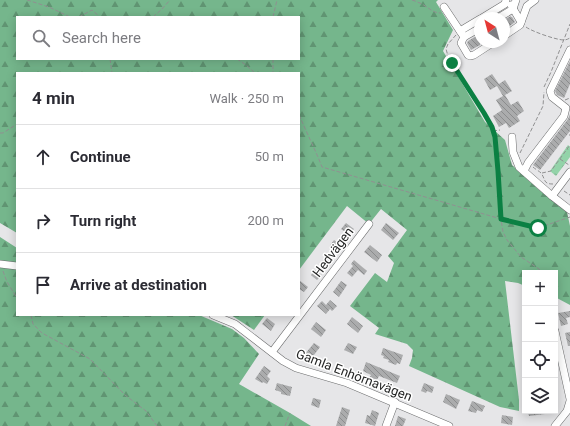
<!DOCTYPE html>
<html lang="en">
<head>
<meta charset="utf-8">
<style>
	:root { --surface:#fff; --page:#f2f2f3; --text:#2b2b33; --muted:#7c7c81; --line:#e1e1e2 }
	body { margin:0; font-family:Roboto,sans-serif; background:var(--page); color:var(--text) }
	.controls { position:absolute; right:12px; bottom:12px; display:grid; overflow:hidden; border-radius:0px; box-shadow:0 2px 10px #0003 }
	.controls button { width:36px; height:36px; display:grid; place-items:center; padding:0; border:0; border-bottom:1px solid var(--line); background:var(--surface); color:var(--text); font:20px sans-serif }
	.compass { position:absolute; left:474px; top:12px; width:36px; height:36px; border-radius:50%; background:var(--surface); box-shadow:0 2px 10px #0003; rotate:324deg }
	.stop { position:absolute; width:12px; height:12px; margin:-9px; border:3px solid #0b8043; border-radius:50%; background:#fff }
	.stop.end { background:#0b8043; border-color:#fff; box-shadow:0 1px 4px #0008 }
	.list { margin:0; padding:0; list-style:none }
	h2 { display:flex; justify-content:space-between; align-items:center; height:52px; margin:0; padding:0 16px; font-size:17px }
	h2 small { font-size:13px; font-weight:400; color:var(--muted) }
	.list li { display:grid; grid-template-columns:26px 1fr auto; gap:12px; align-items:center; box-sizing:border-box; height:64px; padding:0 16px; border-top:1px solid var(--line) }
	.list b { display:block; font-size:15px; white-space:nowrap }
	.list em { font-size:13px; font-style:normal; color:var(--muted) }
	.icon { flex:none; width:22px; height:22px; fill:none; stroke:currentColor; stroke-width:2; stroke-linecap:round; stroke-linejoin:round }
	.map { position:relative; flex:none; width:570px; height:426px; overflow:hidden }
	.search { position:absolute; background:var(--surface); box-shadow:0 2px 10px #0003; left:16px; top:16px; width:284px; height:44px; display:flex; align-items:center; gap:10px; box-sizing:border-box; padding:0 14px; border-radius:0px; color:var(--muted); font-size:15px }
	.panel { position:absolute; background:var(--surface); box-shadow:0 2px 10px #0003; left:16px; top:72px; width:284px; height:244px; border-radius:0px }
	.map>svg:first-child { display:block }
	.forest { fill:url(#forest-firs); fill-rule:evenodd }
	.park { fill:url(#park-crowns) }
	.building { fill:url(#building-back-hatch) }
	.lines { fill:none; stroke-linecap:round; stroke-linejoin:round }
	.minor-casing { stroke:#6c6d6e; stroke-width:8 }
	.path { stroke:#909091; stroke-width:1; stroke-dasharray:4 2; stroke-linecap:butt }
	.minor { stroke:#fff; stroke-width:7 }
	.route { stroke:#0b8043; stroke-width:5 }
	.labels { text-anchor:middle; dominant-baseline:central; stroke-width:3; stroke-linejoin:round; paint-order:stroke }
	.street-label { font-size:13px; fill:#252626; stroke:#fff }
</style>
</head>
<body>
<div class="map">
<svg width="570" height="426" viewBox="0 0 570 426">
	<defs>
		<pattern id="forest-firs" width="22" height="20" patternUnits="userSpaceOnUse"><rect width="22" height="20" fill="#75b68c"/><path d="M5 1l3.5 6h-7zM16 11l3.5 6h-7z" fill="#609472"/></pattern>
		<pattern id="park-crowns" width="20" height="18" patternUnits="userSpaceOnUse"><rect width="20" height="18" fill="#93d3a9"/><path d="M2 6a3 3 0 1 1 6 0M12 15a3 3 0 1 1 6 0" fill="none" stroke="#7fb591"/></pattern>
		<pattern id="building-back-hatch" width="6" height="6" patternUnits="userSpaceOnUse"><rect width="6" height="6" fill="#abacad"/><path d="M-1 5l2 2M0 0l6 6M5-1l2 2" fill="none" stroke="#8b8c8d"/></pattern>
	</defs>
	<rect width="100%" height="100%" fill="#e6e6e8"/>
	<g class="forest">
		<path d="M 0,0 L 438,0 L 436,2 L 453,30 L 443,51 L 485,122 L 505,140 L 512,165 L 537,188 L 567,212 L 570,226 L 570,305 L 555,297 L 555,273 L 525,273 L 525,286 L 518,283 L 505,281 L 519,400 L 519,411 L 500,407 L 409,366 L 412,358 L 413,350 L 407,344 L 375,334 L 379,328 L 350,306 L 375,273 L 387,282 L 394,263 L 388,256 L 407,230 L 381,209 L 369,224 L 347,206 L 299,270 L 299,73 L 17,73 L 17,233 L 0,223 ZM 17,17 L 299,17 L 299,59 L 17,59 Z"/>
		<path d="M 0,237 L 17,248 L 17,315 L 199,315 L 232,329 L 244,338 L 259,354 L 239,384 L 290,413 L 311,426 L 0,426 Z"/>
		<path d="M 231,315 L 265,315 L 254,330 Z"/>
	</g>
	<path class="park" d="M 568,145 L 570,147 L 570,157 L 556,176 L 550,171 Z"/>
	<g class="building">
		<path d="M 511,16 L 511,17 L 512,17 L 515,22 L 504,30 L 504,20 Z"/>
		<path d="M 480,34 L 480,45 L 471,50 L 467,43 L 468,41 Z"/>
		<path d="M 570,61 L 570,84 L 564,98 L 557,95 L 555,91 Z"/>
		<path d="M 492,74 L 499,84 L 505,80 L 512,91 L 505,95 L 511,105 L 518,101 L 524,111 L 517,116 L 520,121 L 509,128 L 506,123 L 499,127 L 493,116 L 502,110 L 496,100 L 503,96 L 497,86 L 490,90 L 484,79 Z"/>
		<path d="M 570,114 L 570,131 L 540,170 L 533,165 L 568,119 Z"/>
		<path d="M 346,223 L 354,229 L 349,235 L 341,229 Z"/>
		<path d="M 386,223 L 399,233 L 393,240 L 381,230 Z"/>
		<path d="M 334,240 L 342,246 L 337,253 L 329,247 Z"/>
		<path d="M 370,245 L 382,255 L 377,262 L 364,252 Z"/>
		<path d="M 326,256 L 332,261 L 328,267 L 322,262 Z"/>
		<path d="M 354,260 L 367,271 L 364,275 L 358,270 L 352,277 L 347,273 L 353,266 L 351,264 Z"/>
		<path d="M 315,270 L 322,275 L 317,280 L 311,275 Z"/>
		<path d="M 299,280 L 308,287 L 304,292 L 299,289 Z"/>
		<path d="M 341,281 L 347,285 L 339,297 L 333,292 Z"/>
		<path d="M 330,300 L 337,306 L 332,311 L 330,309 L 326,314 L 317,306 L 322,301 L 326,305 Z"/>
		<path d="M 570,311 L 570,317 L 566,318 L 568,324 L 561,326 L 558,313 Z"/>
		<path d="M 352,317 L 363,326 L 358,333 L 347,324 Z"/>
		<path d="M 267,318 L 275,324 L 271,331 L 262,324 Z"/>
		<path d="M 316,322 L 326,330 L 321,337 L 311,329 Z"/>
		<path d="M 570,332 L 570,346 L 568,346 L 565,333 Z"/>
		<path d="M 314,343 L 320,347 L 311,359 L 305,354 Z"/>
		<path d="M 348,343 L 357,347 L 353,354 L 344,350 Z"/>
		<path d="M 383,348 L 403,355 L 400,364 L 397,363 L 396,365 L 388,362 L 389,360 L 383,358 L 384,356 L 381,355 Z"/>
		<path d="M 366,362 L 400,376 L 397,383 L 379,376 L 377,380 L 370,377 L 371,375 L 363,371 Z"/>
		<path d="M 264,366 L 271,371 L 267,376 L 270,379 L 267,384 L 263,382 L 262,383 L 255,379 Z"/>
		<path d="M 277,383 L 292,387 L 290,396 L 281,394 L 281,392 L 275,390 Z"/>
		<path d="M 424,383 L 434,387 L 432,393 L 427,391 L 426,393 L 421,391 Z"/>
		<path d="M 446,394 L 460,400 L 456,409 L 443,402 Z"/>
		<path d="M 313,398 L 321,400 L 319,408 L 311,405 Z"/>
		<path d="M 472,401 L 485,406 L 482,412 L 477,410 L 476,413 L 468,411 Z"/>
		<path d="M 342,407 L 350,410 L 345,426 L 336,426 Z"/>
		<path d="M 372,410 L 379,413 L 375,426 L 365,423 L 367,415 L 370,416 Z"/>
		<path d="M 528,411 L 545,411 L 545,414 L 529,416 Z"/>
		<path d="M 502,415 L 513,417 L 512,425 L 501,423 Z"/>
		<path d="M 398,416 L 406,419 L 403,426 L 395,426 Z"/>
	</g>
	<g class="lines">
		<defs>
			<g id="minor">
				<path d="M 511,5 L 521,22"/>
				<path d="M 444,7 L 464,37"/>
				<path d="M 482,18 L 505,4 L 506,0"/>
				<path d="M 498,18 L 513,9 L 516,0"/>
				<path d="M 480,28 L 464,37 L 461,43 L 468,55 L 470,56 L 474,55 L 494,42"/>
				<path d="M 460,31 L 480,19"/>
				<path d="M 504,36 L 520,25 L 527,6 L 535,0"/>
				<path d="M 512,137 L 513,152 L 519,167 L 552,196 L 570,210"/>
				<path d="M 524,171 L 528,163 L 564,116 L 566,108 L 552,97 L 550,91 L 570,50"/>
				<path d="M 552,196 L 570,172"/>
				<path d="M 0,264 L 17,266"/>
				<path d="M 213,315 L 235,324 L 283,361 L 296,368 L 347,383 L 449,426"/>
				<path d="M 555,331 L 570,399"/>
				<path d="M 272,352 L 369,224"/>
				<path d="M 386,426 L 395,402"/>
				<path d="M 555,426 L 567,411 L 570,401"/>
			</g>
		</defs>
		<use href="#minor" class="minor-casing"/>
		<g class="path">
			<path d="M 27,0 L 49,7 L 70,17"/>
			<path d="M 412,0 C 416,1 419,3 422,4 C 429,8 433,13 441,13"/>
			<path d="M 79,17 L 92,10 L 100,17"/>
			<path d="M 153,17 L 162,9 L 170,0"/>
			<path d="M 273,17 L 277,0"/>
			<path d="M 526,27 C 531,31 556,40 564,40 C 566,40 568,39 570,38"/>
			<path d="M 456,35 L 448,44 L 446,49 L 448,56 L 484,113 L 492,127 L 495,137 L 498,171 L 499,206 L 503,232 L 507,240 L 521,257 L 539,269 L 542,273"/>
			<path d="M 110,59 L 112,73"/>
			<path d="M 237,59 L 246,65 L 255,73"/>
			<path d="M 273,59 L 273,73"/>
			<path d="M 544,87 L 551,72 L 570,24"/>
			<path d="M 565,100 L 570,98"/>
			<path d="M 299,115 L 318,157 L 322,167 L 501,219 L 538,228 L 570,217"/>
			<path d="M 493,131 L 500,130"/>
			<path d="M 0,133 L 3,133 L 17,124"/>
			<path d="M 569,135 L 570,135"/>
			<path d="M 520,153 L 543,106 L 544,92"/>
			<path d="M 560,159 L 569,165"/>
			<path d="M 533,167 C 535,169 539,171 541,173 C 546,180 543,184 553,184"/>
			<path d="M 542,173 L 551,171 L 570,145"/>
			<path d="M 564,191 L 570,195"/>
			<path d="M 3,271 L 7,282 L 17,298"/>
			<path d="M 31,315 L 33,324 L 42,333 L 90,359 L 125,395 L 146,411 L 157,426"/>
			<path d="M 285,426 L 290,413"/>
		</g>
		<use href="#minor" class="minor"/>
	</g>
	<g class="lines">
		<path class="route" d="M 452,63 L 484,113 L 492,127 L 495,137 L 498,171 L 501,219 L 538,228"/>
	</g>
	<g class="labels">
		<g class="street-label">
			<text transform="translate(333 252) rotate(-53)">Hedvägen</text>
			<text transform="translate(354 375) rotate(21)">Gamla Enhörnavägen</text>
		</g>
	</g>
</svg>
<div class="controls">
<button>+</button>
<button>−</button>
<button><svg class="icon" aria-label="locate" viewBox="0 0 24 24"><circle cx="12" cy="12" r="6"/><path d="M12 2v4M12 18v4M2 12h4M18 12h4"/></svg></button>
<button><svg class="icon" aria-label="layers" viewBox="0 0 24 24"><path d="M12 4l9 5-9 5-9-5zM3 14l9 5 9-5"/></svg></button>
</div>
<svg class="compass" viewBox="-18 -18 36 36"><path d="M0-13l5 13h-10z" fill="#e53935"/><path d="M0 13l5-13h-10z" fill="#7c7c81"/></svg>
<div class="stop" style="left:538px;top:228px"></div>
<div class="stop end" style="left:452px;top:63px"></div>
<div class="search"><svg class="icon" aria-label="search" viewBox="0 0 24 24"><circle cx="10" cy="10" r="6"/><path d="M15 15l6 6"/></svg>Search here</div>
<section class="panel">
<h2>4 min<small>Walk · 250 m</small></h2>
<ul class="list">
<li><svg class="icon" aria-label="ahead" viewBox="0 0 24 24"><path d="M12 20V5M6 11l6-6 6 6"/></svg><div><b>Continue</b></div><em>50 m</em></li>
<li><svg class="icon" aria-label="right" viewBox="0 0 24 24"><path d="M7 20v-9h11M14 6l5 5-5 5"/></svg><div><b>Turn right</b></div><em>200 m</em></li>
<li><svg class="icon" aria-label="arrive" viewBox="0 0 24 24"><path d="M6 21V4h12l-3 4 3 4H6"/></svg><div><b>Arrive at destination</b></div></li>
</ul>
</section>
</div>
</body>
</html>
